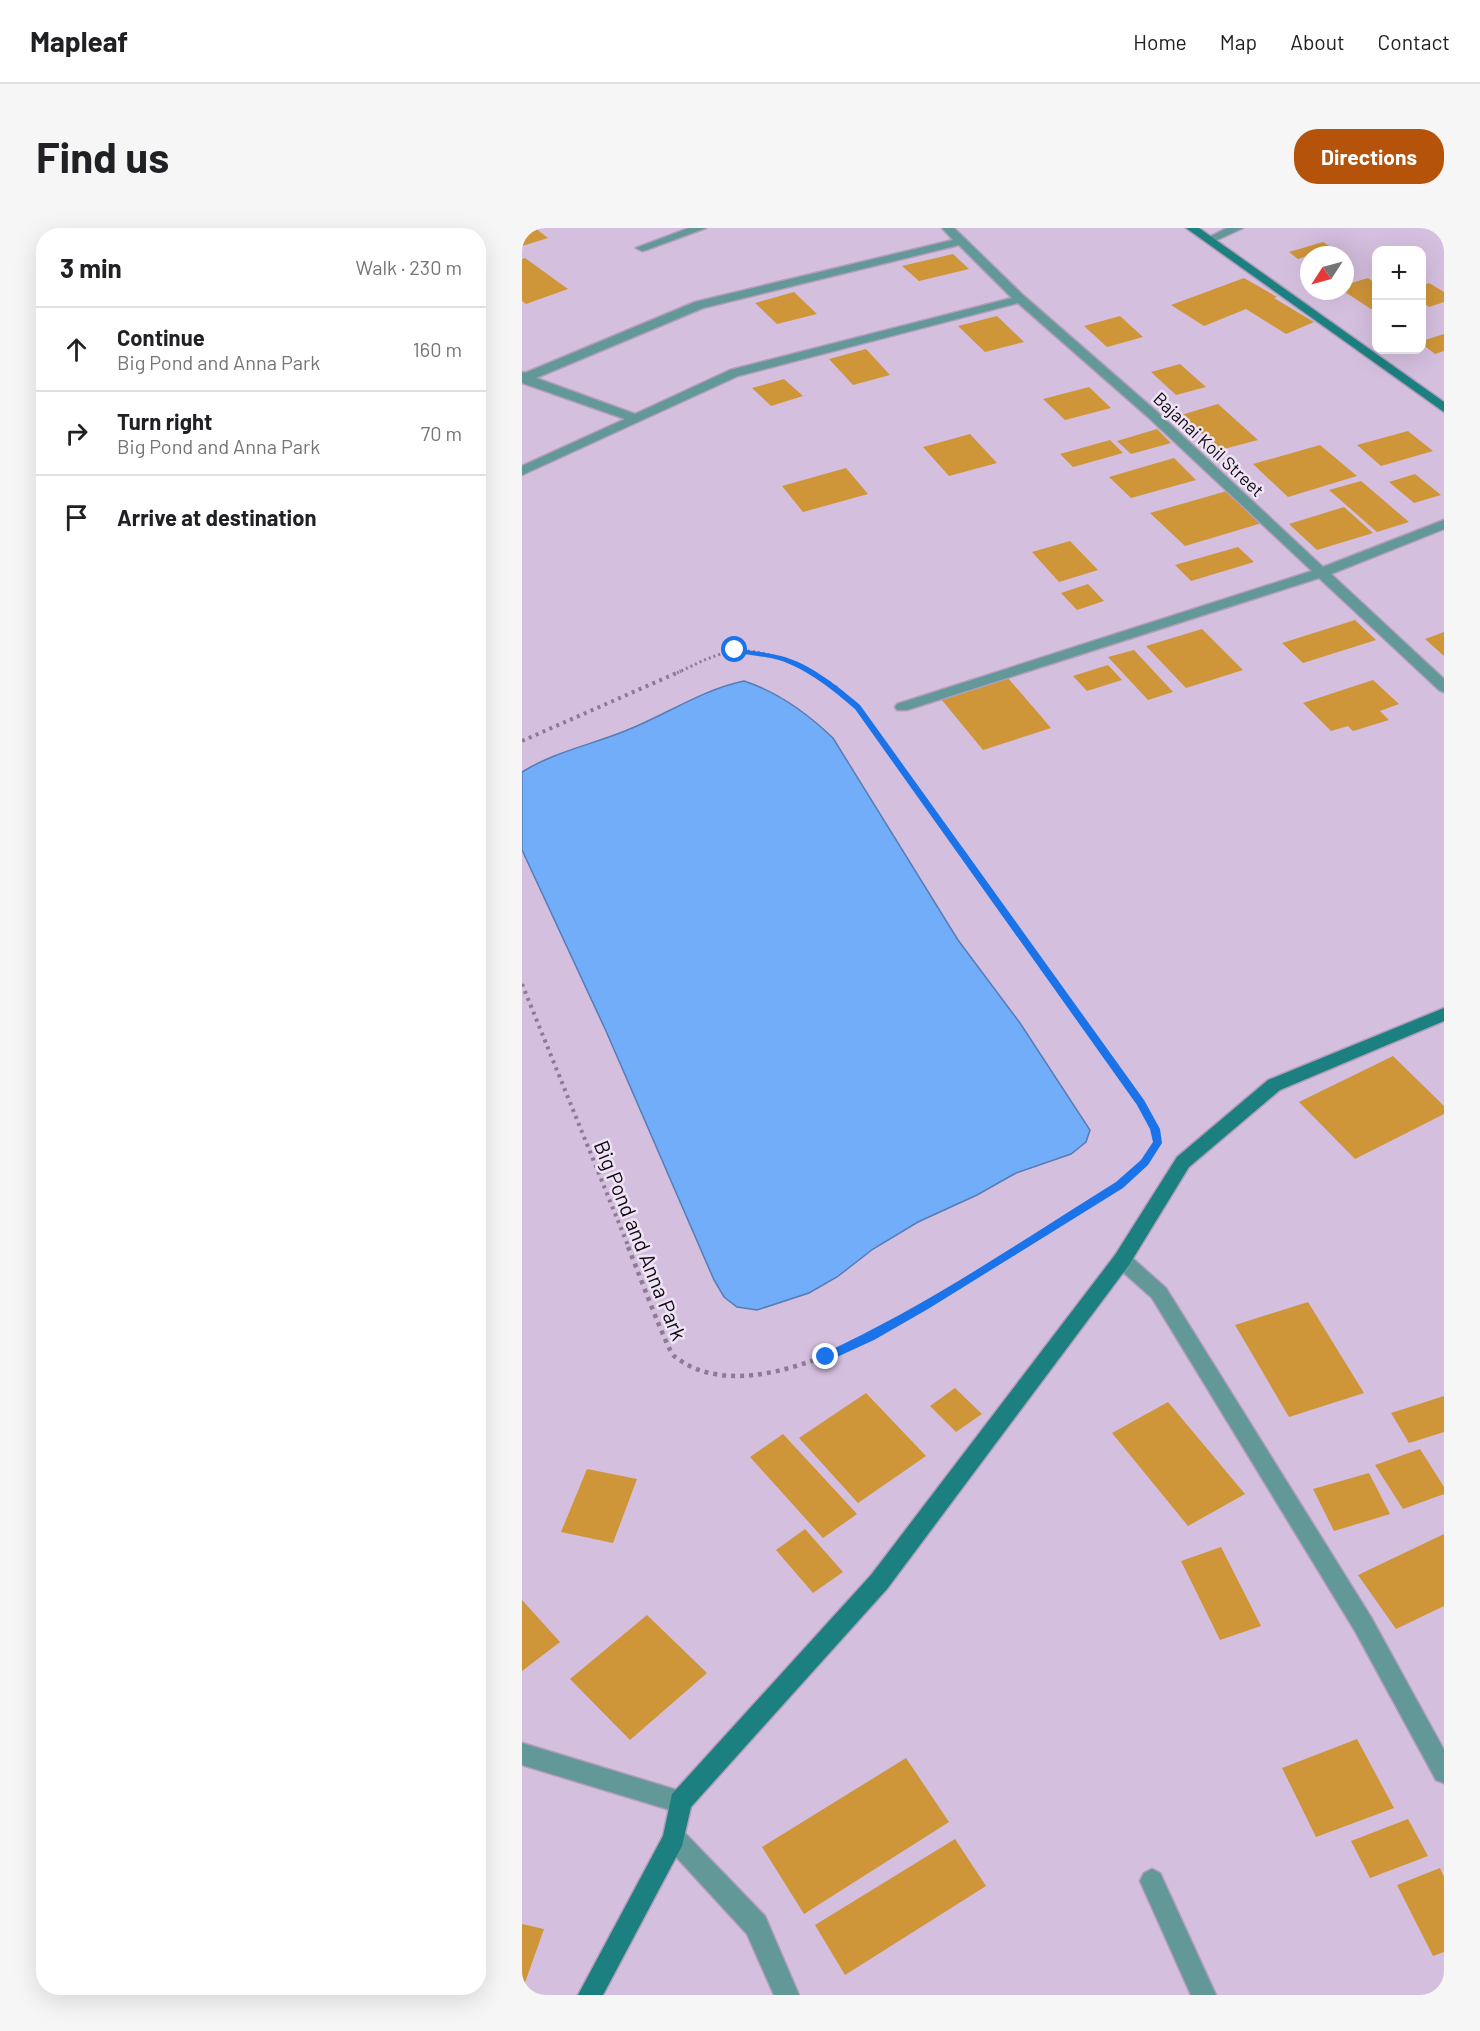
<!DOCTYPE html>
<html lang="en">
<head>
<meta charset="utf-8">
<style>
	:root { --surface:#fff; --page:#f6f6f6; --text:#202124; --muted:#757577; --line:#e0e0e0; --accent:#b45309 }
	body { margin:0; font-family:Barlow,sans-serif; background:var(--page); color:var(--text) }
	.controls { position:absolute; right:18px; top:18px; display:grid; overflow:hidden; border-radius:12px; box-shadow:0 6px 24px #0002 }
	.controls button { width:54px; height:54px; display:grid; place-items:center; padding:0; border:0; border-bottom:2px solid var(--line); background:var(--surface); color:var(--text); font:30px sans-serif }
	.compass { position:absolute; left:778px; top:18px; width:54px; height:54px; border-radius:50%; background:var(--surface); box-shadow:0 6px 24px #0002; rotate:234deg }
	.stop { position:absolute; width:18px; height:18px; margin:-14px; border:4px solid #1a73e8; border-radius:50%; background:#fff }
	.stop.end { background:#1a73e8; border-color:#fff; box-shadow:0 2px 6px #0008 }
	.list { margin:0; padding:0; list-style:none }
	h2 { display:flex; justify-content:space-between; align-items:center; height:78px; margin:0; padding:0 24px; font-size:26px }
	h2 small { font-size:20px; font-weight:400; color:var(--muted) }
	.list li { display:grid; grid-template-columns:39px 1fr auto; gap:18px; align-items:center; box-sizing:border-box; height:84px; padding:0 24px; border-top:2px solid var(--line) }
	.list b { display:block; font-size:22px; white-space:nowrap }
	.list p { margin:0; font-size:20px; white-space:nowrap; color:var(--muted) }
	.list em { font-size:20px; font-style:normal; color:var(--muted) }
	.icon { flex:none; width:33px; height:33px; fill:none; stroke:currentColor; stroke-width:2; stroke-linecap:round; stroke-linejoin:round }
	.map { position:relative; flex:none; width:922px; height:1767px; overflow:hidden; border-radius:24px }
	header { display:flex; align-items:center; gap:36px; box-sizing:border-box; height:84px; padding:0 30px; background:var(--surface); border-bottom:2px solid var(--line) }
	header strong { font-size:28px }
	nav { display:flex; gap:33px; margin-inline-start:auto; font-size:21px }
	.intro { display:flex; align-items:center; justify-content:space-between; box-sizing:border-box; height:144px; padding:0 36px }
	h1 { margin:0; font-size:42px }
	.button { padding:15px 27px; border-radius:24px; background:var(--accent); color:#fff; font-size:21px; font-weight:700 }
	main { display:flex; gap:36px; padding:0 36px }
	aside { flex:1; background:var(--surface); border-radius:24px; box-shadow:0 6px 24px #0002 }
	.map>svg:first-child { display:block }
	.water { fill:#72adf9; stroke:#557cb5; stroke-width:1.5 }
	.building { fill:#cf9539 }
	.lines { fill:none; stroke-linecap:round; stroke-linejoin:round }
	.street-casing { stroke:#b29ebb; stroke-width:3 }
	.secondary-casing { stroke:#b29ebb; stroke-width:3 }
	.path-far2 { stroke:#8b7b93; stroke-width:3; stroke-dasharray:2 3; stroke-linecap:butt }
	.path-far1 { stroke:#8b7b93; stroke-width:4; stroke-dasharray:3 4.5; stroke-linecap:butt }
	.path { stroke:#8b7b93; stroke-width:4.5; stroke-dasharray:4 5; stroke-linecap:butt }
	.street { fill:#629898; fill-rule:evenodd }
	.secondary { fill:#1c8080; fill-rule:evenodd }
	.route { fill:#1a73e8 }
	.labels { text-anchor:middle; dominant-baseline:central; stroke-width:5; stroke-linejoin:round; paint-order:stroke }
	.far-street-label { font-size:18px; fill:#110a15; stroke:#efe4f4 }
	.street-label { font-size:21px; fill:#110a15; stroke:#efe4f4 }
</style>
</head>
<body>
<header>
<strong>Mapleaf</strong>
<nav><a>Home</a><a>Map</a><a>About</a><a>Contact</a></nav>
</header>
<div class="intro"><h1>Find us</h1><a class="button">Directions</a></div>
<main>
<aside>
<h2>3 min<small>Walk · 230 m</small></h2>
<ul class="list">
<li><svg class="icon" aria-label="ahead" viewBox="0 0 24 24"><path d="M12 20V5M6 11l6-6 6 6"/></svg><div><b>Continue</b><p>Big Pond and Anna Park</p></div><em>160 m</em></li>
<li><svg class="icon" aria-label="right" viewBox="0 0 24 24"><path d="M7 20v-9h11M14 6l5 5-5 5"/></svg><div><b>Turn right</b><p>Big Pond and Anna Park</p></div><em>70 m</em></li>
<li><svg class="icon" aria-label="arrive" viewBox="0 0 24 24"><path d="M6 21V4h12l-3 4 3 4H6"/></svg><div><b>Arrive at destination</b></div></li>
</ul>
</aside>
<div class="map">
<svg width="922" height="1767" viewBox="0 0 922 1767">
	<rect width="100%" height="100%" fill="#d5bfdf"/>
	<path class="water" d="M 222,453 C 256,464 286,486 311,510 L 436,712 L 498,795 L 568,902 L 564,914 L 549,926 L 494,945 L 455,967 L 396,994 L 351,1021 L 315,1049 L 287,1065 L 235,1082 L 215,1079 L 202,1069 L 192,1052 L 84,803 L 0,622 L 0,544 C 32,524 68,517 103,503 C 144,487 179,462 222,453 Z"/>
	<g class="building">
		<path d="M 0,0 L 13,0 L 26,10 L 0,18 Z"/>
		<path d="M 801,14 L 810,20 L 776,31 L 767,24 Z"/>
		<path d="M 431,26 L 447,41 L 397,53 L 380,38 Z"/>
		<path d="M 3,30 L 46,61 L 4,76 L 0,73 L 0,31 Z"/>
		<path d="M 722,50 L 755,69 L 752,70 L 792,94 L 764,106 L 724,81 L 682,98 L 649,77 Z"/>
		<path d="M 846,50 L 854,56 L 854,80 L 849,81 L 823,64 L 823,57 Z"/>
		<path d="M 907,55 L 922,64 L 922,74 L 907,79 L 900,74 L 900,57 Z"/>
		<path d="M 272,64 L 295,86 L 255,96 L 233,75 Z"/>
		<path d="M 475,88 L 502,114 L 463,124 L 436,98 Z"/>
		<path d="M 598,88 L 621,109 L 585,119 L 562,98 Z"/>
		<path d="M 922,106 L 922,123 L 913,126 L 900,116 L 900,113 Z"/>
		<path d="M 344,121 L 368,147 L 331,157 L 307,131 Z"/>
		<path d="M 658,136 L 684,159 L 654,167 L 629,144 Z"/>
		<path d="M 262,151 L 281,168 L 249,178 L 230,160 Z"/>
		<path d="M 567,159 L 589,180 L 543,192 L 521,171 Z"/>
		<path d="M 696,176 L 736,212 L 698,222 L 659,187 Z"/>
		<path d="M 635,201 L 649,215 L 609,226 L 595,213 Z"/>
		<path d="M 886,203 L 911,223 L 859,238 L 835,217 Z"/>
		<path d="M 448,206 L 475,235 L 427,248 L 401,219 Z"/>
		<path d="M 588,212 L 601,225 L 551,239 L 538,226 Z"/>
		<path d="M 798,217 L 835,248 L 766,269 L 731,236 Z"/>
		<path d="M 652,230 L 674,252 L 609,270 L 587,249 Z"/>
		<path d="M 324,240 L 346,266 L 281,284 L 260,258 Z"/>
		<path d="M 893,246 L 919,267 L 892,275 L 867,254 Z"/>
		<path d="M 839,253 L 887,294 L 855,304 L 807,262 Z"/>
		<path d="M 705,263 L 740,295 L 663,318 L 628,285 Z"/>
		<path d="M 822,279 L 851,305 L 795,322 L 767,296 Z"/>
		<path d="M 548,313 L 576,342 L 537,354 L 510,324 Z"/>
		<path d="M 716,319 L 732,334 L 669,353 L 653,337 Z"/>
		<path d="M 566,356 L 582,373 L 555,382 L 539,365 Z"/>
		<path d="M 833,392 L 854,412 L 781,435 L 760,415 Z"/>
		<path d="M 680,401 L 721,442 L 664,460 L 624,418 Z"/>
		<path d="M 922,404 L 922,428 L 903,411 Z"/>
		<path d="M 612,422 L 651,464 L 626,472 L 586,429 Z"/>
		<path d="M 586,437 L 600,452 L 565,463 L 551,448 Z"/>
		<path d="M 486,450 L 529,500 L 461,522 L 419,471 Z"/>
		<path d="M 851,452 L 877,476 L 858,483 L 867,492 L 831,503 L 826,498 L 809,503 L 781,475 Z"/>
		<path d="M 871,828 L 922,878 L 922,886 L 833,931 L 777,874 Z"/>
		<path d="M 786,1074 L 842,1165 L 767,1189 L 713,1097 Z"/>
		<path d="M 433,1160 L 460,1186 L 434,1204 L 408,1178 Z"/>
		<path d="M 344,1165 L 404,1228 L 336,1275 L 277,1210 Z"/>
		<path d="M 922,1168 L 922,1204 L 887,1215 L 869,1185 Z"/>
		<path d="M 646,1174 L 723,1266 L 666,1298 L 590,1205 Z"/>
		<path d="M 261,1206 L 335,1286 L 301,1310 L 228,1229 Z"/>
		<path d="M 898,1221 L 922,1259 L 922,1266 L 881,1281 L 853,1237 Z"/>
		<path d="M 65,1241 L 115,1251 L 91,1315 L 39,1304 Z"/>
		<path d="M 847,1245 L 868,1286 L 812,1303 L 791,1261 Z"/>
		<path d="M 283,1301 L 321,1344 L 291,1365 L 254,1322 Z"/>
		<path d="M 922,1306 L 922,1378 L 874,1401 L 836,1347 Z"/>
		<path d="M 699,1319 L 739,1398 L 698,1412 L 659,1333 Z"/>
		<path d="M 0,1372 L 38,1414 L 0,1443 Z"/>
		<path d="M 125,1387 L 185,1445 L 108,1512 L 48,1451 Z"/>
		<path d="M 835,1511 L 872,1580 L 794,1609 L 760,1540 Z"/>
		<path d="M 384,1530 L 427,1594 L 282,1686 L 240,1619 Z"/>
		<path d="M 886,1591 L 906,1628 L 848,1650 L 829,1613 Z"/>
		<path d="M 433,1611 L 464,1658 L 323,1747 L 293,1697 Z"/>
		<path d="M 918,1640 L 922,1649 L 922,1724 L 911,1728 L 875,1657 Z"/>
		<path d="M 0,1696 L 22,1701 L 0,1763 Z"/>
	</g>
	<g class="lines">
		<defs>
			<g id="street">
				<path d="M 167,0 L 184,0 L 124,22 L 120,23 L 114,20 Z"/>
				<path d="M 420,0 L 432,0 L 502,68 L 634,183 L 801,339 L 922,292 L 922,301 L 809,346 L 922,451 L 922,464 L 917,462 L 797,350 L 385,482 L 375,482 L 373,479 L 375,476 L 790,343 L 626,189 L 496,75 L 216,148 L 0,247 L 0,238 L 103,191 L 0,155 L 0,144 L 3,145 L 173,74 L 431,12 ZM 437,17 L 490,70 L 208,142 L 113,186 L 14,150 L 181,80 Z"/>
				<path d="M 705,0 L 721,0 L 693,13 L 689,14 L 683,11 Z"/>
				<path d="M 600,1024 L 607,1027 L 644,1060 L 849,1389 L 922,1522 L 922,1555 L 914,1552 L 833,1403 L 630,1070 L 593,1037 L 590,1032 L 593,1027 Z"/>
				<path d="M 0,1515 L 158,1563 L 166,1566 L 170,1574 L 166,1582 L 158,1585 L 0,1537 Z"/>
				<path d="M 152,1599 L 160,1602 L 243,1688 L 277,1767 L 252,1767 L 225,1706 L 144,1618 L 140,1610 L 144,1602 Z"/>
				<path d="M 630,1641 L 638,1645 L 694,1767 L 669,1767 L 618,1653 L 622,1645 Z"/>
			</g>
			<g id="secondary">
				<path d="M 664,0 L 677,0 L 922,174 L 922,184 Z"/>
				<path d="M 922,780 L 922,793 L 758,862 L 667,939 L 607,1037 L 365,1361 L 169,1579 L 160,1618 L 81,1767 L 56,1767 L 141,1608 L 150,1566 L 349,1347 L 593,1027 L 655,929 L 746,852 Z"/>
			</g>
		</defs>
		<use href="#street" class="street-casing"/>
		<use href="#secondary" class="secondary-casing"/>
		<path class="path-far2" d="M 155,445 C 172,437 190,427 208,424 C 235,419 267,432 290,445"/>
		<g class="path-far1">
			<path d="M 287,443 L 312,458 L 336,479 L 619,875 L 633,901 L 635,916"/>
			<path d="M 0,513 L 159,443"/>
			<path d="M 0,756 L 107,1020"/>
			<path d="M 494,1020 L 598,957 L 624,933"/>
		</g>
		<path class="path" d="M 106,1019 C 113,1035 145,1122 152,1128 C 239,1198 421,1065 496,1019"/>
		<use href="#street" class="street"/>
		<use href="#secondary" class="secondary"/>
	</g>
	<path class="route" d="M 213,420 C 228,423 244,424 259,428 C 287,435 317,459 338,477 L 622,872 L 638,901 L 640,915 L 626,937 L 601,960 L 406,1081 L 352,1112 L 304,1134 L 300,1132 L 300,1126 C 403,1079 498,1014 594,954 L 619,932 L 631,914 L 628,901 L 615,877 L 333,481 C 311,462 285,441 257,432 C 242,428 225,427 210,424 L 210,421 Z"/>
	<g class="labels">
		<g class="far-street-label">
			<text transform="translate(687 216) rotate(43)">Bajanai Koil Street</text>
		</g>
		<g class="street-label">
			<text transform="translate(119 1012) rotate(68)">Big Pond and Anna Park</text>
		</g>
	</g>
</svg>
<div class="controls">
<button>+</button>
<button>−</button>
</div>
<svg class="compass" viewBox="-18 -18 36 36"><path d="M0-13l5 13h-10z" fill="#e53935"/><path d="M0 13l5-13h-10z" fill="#757577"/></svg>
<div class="stop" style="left:213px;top:422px"></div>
<div class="stop end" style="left:304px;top:1129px"></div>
</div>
</main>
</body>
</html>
